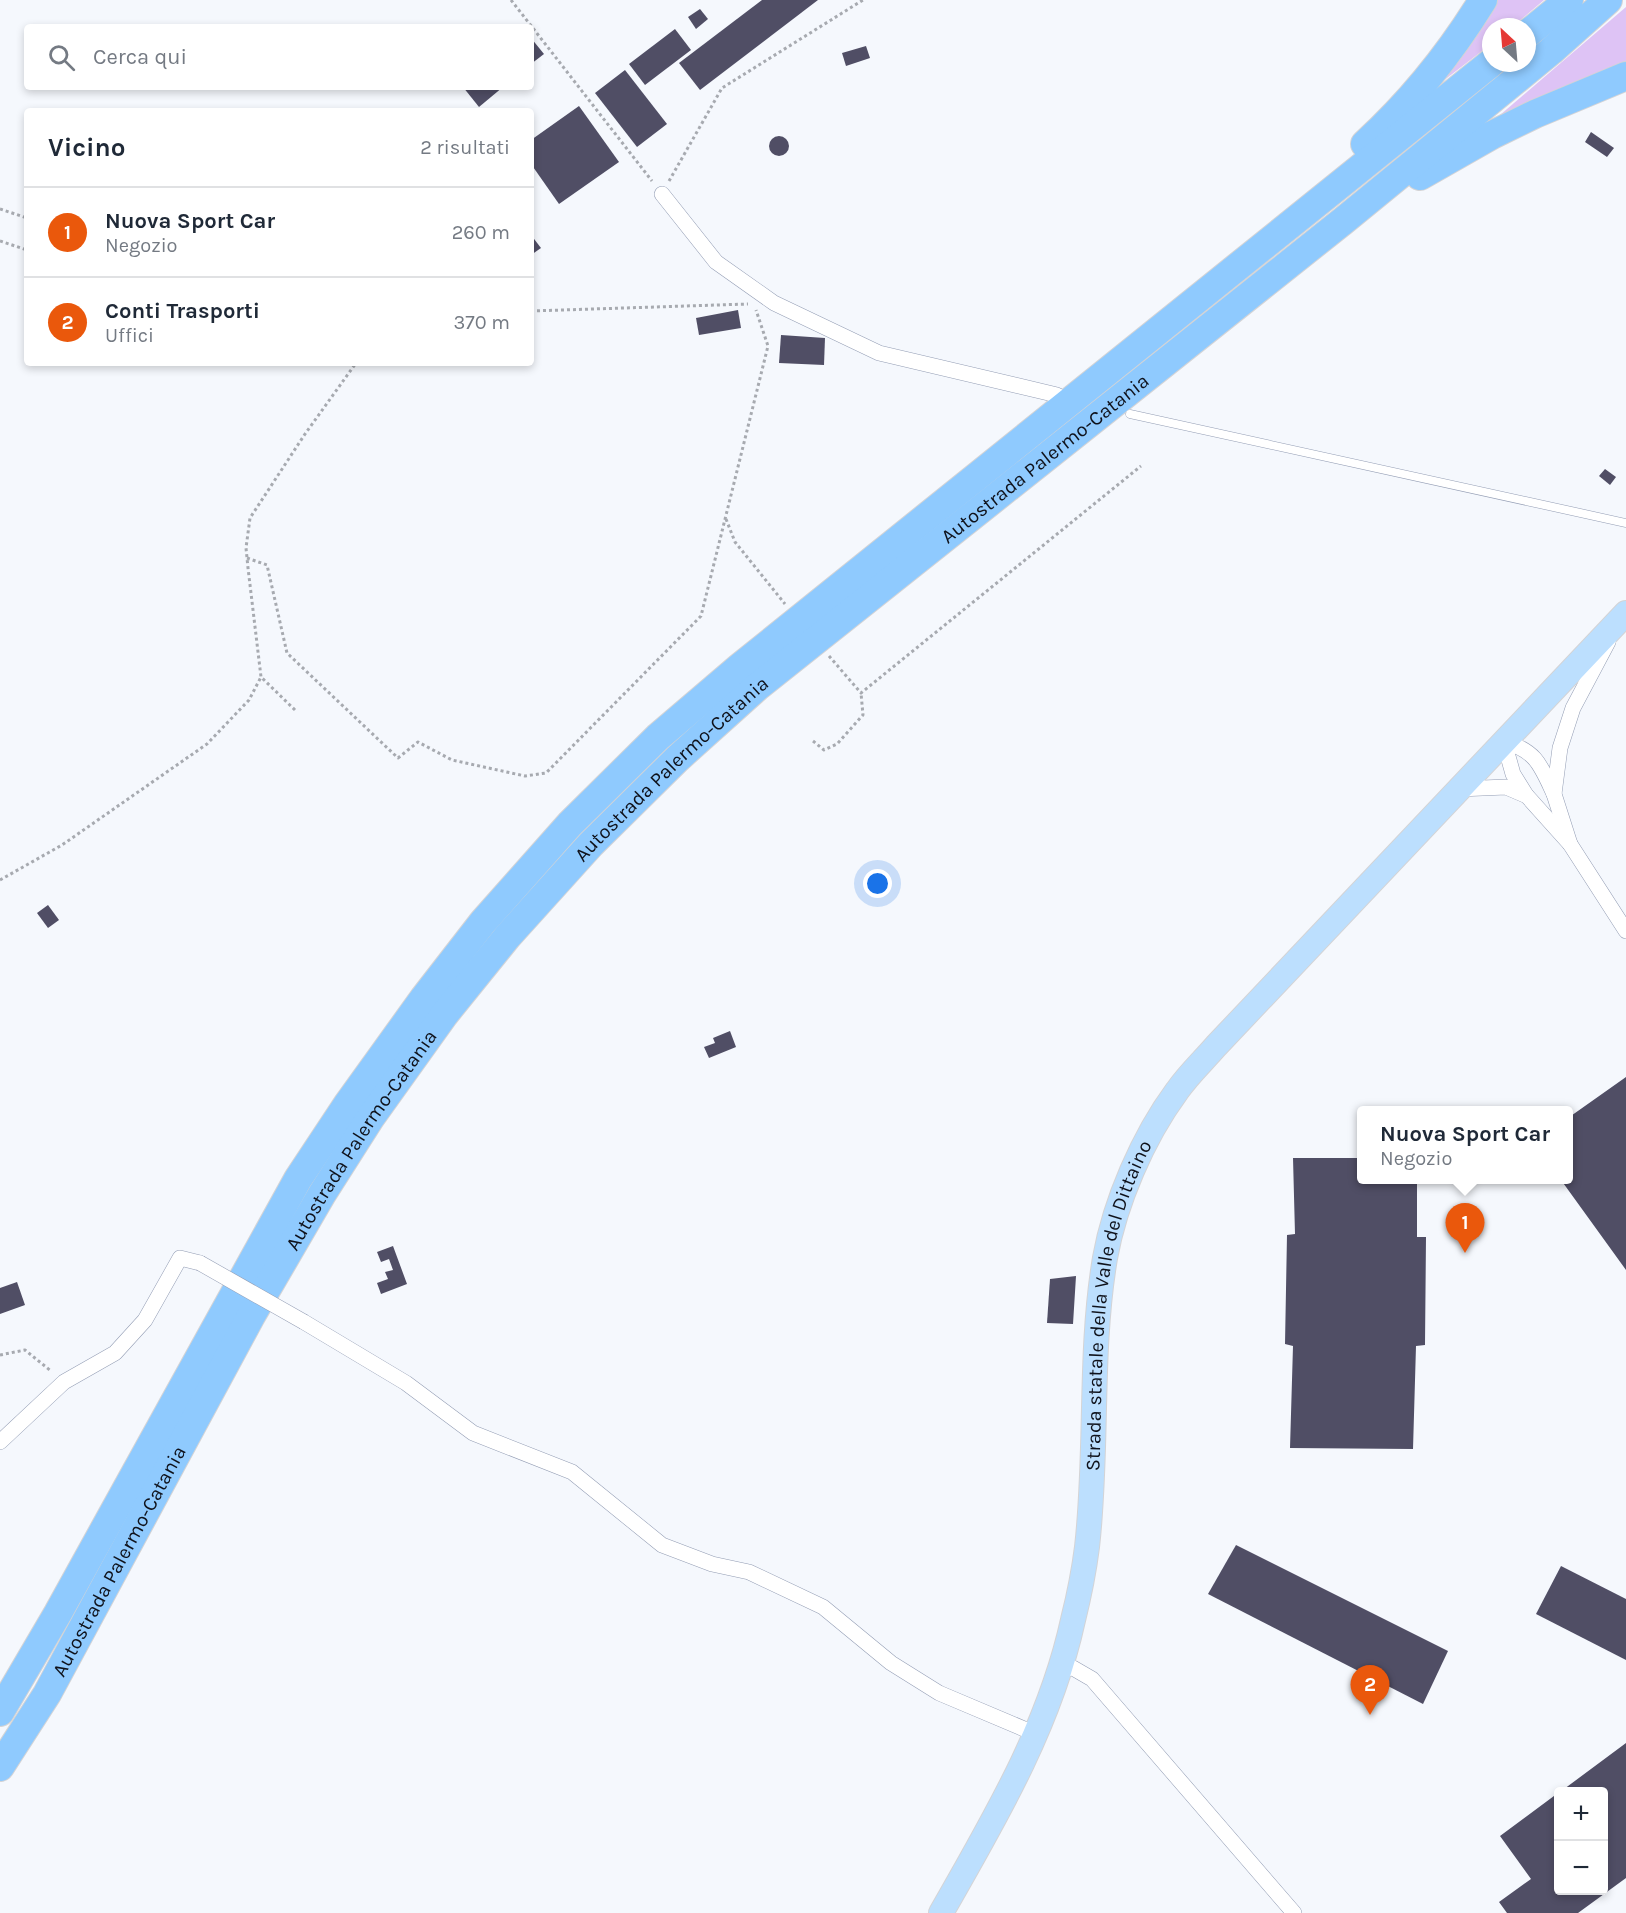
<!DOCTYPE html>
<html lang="it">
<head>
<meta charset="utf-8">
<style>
	:root { --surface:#fff; --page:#f6f6f7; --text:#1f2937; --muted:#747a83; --line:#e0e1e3; --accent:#ea580c }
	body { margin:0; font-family:Karla,sans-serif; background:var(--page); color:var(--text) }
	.controls { position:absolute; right:18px; bottom:18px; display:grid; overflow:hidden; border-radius:6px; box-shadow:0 3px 9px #0003 }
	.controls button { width:54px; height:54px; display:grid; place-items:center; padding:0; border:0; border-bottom:2px solid var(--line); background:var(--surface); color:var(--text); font:30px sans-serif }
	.compass { position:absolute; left:1482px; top:18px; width:54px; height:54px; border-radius:50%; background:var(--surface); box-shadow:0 3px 9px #0003; rotate:334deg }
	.you { position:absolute; left:878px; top:884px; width:21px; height:21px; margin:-15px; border:4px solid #fff; border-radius:50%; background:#1a73e8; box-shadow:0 0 0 9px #1a73e833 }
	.badge { display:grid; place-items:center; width:39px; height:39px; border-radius:50%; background:var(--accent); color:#fff; font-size:20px; font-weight:700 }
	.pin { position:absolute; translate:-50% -50px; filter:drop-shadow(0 2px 3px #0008) }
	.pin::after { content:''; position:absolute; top:32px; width:21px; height:18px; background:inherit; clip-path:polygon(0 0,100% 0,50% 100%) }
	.popup { position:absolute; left:1357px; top:1106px; width:216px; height:78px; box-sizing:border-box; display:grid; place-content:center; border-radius:6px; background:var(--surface); filter:drop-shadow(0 2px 4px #0005); font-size:20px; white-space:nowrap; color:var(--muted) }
	.popup b { font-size:22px; color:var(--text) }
	.popup::after { content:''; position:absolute; left:50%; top:100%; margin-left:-12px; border:12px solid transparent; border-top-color:var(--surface) }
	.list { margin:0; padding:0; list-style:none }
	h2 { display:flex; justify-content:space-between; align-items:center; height:78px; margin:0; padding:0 24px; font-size:26px }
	h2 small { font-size:20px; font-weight:400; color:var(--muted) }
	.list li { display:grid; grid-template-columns:39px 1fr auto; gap:18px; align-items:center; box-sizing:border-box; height:90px; padding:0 24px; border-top:2px solid var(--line) }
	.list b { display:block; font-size:22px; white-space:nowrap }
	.list p { margin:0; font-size:20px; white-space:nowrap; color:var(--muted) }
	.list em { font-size:20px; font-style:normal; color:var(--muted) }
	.icon { flex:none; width:33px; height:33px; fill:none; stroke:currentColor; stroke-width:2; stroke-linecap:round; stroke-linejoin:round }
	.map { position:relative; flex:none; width:1626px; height:1913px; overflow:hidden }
	.search { position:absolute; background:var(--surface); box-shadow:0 3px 9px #0003; left:24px; top:24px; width:510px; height:66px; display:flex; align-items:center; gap:15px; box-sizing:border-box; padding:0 21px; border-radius:6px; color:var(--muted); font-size:22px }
	.panel { position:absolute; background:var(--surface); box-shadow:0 3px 9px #0003; left:24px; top:108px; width:510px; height:258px; border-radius:6px }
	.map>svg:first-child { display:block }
	.green { fill:#dec3f5 }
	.building { fill:#504e65 }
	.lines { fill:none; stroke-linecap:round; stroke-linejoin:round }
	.lane-casing { stroke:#939db4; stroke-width:9 }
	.street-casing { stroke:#939db4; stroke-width:16 }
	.primary-casing { stroke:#d4d4d6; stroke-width:26 }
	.highway-casing { stroke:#d4d4d6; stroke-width:30 }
	.path { stroke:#a7aab0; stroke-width:3; stroke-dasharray:3 3; stroke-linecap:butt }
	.lane { stroke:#fff; stroke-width:8 }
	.street { stroke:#fff; stroke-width:15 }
	.primary { stroke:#bcdffe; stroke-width:24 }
	.highway { stroke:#8fcafe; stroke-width:28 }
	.street-bridge-casing { stroke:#939db4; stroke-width:16; stroke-linecap:butt }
	.street-bridge { stroke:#fff; stroke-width:15 }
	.labels { text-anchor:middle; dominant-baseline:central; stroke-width:6; stroke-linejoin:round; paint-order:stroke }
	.street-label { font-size:20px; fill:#0f121b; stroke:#fff }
</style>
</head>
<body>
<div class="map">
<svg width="1626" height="1913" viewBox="0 0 1626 1913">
	<rect width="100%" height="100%" fill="#f5f8fd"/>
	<g class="green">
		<path d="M 1496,0 L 1544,0 L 1512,27 L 1491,27 L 1491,44 L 1434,88 Z"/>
		<path d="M 1626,7 L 1626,69 L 1493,121 Z"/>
	</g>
	<g class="building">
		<path d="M 762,0 L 818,0 L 700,90 L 679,63 Z"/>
		<path d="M 700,9 L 708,19 L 696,29 L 688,17 Z"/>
		<path d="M 675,29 L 691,50 L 645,85 L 629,64 Z"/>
		<path d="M 531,38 L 544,54 L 531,64 Z"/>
		<path d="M 866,46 L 870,58 L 846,66 L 842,53 Z"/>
		<path d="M 625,70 L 667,124 L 637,147 L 595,93 Z"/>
		<path d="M 463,87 L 503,87 L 479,107 Z"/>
		<path d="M 579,106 L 619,162 L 559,204 L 531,164 L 531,140 Z"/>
		<path d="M 1591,132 L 1614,148 L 1607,157 L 1585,142 Z"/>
		<circle cx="779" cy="146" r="10"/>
		<path d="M 531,235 L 541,248 L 531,255 Z"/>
		<path d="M 738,310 L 741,328 L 699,335 L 696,318 Z"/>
		<path d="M 781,335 L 825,338 L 824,365 L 779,363 Z"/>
		<path d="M 1605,469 L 1616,477 L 1610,485 L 1599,476 Z"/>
		<path d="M 48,905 L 59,920 L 48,928 L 37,913 Z"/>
		<path d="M 730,1031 L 736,1047 L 709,1058 L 704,1047 L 715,1043 L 713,1038 Z"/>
		<path d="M 1626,1077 L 1626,1270 L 1561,1180 L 1568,1180 L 1568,1118 Z"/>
		<path d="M 1293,1158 L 1362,1158 L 1362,1180 L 1417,1180 L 1417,1237 L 1426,1237 L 1425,1345 L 1416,1346 L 1413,1449 L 1290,1448 L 1293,1346 L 1285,1344 L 1287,1235 L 1295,1234 Z"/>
		<path d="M 393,1246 L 407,1284 L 381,1294 L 377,1283 L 388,1279 L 385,1272 L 393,1270 L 389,1259 L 381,1262 L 377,1252 Z"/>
		<path d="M 1076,1276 L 1073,1324 L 1047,1323 L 1050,1279 Z"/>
		<path d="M 17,1282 L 25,1305 L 0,1314 L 0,1288 Z"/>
		<path d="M 1236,1545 L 1448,1651 L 1423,1704 L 1208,1594 Z"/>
		<path d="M 1561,1566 L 1626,1599 L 1626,1660 L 1536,1614 Z"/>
		<path d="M 1626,1743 L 1626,1878 L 1578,1913 L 1507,1913 L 1499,1902 L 1531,1879 L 1500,1836 L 1558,1793 L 1558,1890 L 1604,1890 L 1604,1792 L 1560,1792 Z"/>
	</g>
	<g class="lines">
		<defs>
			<path id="lane" d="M 1130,414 L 1626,523"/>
			<g id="street">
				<path d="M 662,194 L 716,262 L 774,303 L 879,353 L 1057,395"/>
				<path d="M 1459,789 L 1506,787 L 1527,796 L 1570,844 L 1626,931"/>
				<path d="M 1526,795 L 1513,774 L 1504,742 C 1536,750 1541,766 1554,794"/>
				<path d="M 1570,844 L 1554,794 L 1560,748 L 1573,708 L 1608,642"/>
				<path d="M 304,1322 L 406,1383 L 473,1433 L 572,1472 L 662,1545 L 712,1564 L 749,1572 L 823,1607 L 891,1663 L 939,1693 L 1036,1734"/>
				<path d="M 0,1442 L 64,1382 L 115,1353 L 145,1320 L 180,1258 L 200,1263"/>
				<path d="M 1062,1669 L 1073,1668 L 1092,1679 L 1294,1913"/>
			</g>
			<g id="primary">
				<path id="s1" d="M 941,1913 C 994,1820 1050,1726 1073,1620 C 1079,1596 1084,1571 1087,1547 C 1098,1451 1089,1353 1105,1258 C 1115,1202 1143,1137 1177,1091 C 1188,1075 1203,1061 1216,1046 L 1626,613"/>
			</g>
			<g id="highway">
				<path d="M 1527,34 L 1569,0"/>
				<path d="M 1365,144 C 1411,102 1451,52 1483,0"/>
				<path d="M 1420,176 L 1492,135 L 1535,114 L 1626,76"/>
				<path d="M 0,1712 L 58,1613 L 298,1179 L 347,1105 L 424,998 L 483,922 L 570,824 L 658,737 L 740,667 L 1491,63"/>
				<path id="s2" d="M 0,1767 L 47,1694 L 251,1316 L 322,1194 L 371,1117 L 444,1015 L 507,937 L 591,844 L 677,759 L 757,687 L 1343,221 L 1551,51 L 1608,0"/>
			</g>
		</defs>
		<use href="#lane" class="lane-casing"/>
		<use href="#street" class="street-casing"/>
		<use href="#primary" class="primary-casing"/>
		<use href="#highway" class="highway-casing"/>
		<g class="path">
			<path d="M 511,0 L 652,181"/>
			<path d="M 669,181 L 722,88 L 863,0"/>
			<path d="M 0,209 L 27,218"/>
			<path d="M 0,241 L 27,250"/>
			<path d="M 531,311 L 748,304"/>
			<path d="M 726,519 L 735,542 L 785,604"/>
			<path d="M 247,558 L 267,565 L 287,653 L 398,758 L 418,742 L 452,760 L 525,776 L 546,773 L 701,616 L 768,346 L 756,310"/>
			<path d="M 829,656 L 861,693 L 1141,466"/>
			<path d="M 295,710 L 261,677 L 248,568 L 246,548 L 250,518 L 305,434 L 356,363"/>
			<path d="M 813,741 L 824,750 L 837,744 L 863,715 L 861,693"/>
			<path d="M 0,880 L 62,845 L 207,744 L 249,700 L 261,677"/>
			<path d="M 0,1355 L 25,1350 L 51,1371"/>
		</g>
		<use href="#lane" class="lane"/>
		<use href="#street" class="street"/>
		<use href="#primary" class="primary"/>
		<use href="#highway" class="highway"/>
		<defs>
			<path id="street-bridge" d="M 200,1263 L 304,1322"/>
		</defs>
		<use href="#street-bridge" class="street-bridge-casing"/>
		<use href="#street-bridge" class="street-bridge"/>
	</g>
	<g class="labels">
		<g class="street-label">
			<text stroke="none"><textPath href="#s2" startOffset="1696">Autostrada Palermo-Catania</textPath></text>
			<text stroke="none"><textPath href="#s2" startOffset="1210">Autostrada Palermo-Catania</textPath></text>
			<text stroke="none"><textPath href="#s2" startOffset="724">Autostrada Palermo-Catania</textPath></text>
			<text stroke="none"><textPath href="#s1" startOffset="642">Strada statale della Valle del Dittaino</textPath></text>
			<text stroke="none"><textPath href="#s2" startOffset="238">Autostrada Palermo-Catania</textPath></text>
		</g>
	</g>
</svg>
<div class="controls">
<button>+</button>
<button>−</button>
</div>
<svg class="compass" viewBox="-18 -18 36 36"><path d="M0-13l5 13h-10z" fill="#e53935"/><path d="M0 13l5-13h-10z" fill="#747a83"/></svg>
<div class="you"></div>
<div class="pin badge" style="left:1465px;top:1253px">1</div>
<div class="popup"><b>Nuova Sport Car</b>Negozio</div>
<div class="pin badge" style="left:1370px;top:1715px">2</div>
<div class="search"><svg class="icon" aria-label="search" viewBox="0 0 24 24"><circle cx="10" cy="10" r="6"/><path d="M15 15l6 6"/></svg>Cerca qui</div>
<section class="panel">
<h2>Vicino<small>2 risultati</small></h2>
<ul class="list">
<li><span class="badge">1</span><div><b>Nuova Sport Car</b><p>Negozio</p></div><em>260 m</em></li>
<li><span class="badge">2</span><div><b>Conti Trasporti</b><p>Uffici</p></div><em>370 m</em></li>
</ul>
</section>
</div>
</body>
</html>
